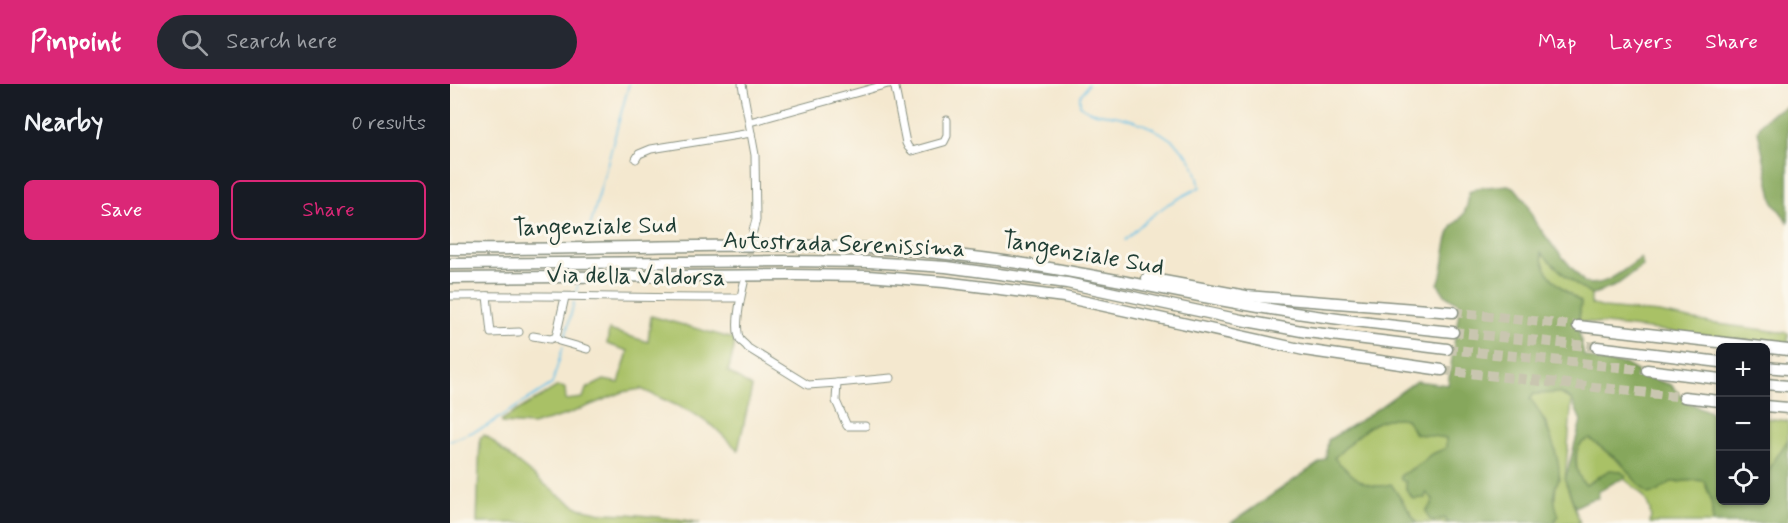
<!DOCTYPE html>
<html lang="en">
<head>
<meta charset="utf-8">
<style>
	:root { --surface:#171b24; --page:#242831; --text:#f1f3f6; --muted:#9ea1a6; --line:#363941; --accent:#db2777 }
	body { margin:0; font-family:Mynerve,sans-serif; background:var(--page); color:var(--text) }
	.controls { position:absolute; right:18px; bottom:18px; display:grid; overflow:hidden; border-radius:9px; box-shadow:0 2px 4px #0004 }
	.controls button { width:54px; height:54px; display:grid; place-items:center; padding:0; border:0; border-bottom:2px solid var(--line); background:var(--surface); color:var(--text); font:30px sans-serif }
	.list { margin:0; padding:0; list-style:none }
	h2 { display:flex; justify-content:space-between; align-items:center; height:78px; margin:0; padding:0 24px; font-size:26px }
	h2 small { font-size:20px; font-weight:400; color:var(--muted) }
	.actions { display:flex; gap:12px; padding:18px 24px }
	.actions a { flex:1; padding:14px 0; border:2px solid var(--accent); border-radius:9px; text-align:center; font-size:21px; color:var(--accent) }
	.actions .main { background:var(--accent); color:#fff }
	.icon { flex:none; width:33px; height:33px; fill:none; stroke:currentColor; stroke-width:2; stroke-linecap:round; stroke-linejoin:round }
	.map { position:relative; flex:none; width:1338px; height:439px; overflow:hidden }
	header { display:flex; align-items:center; gap:36px; box-sizing:border-box; height:84px; padding:0 30px; background:var(--accent); color:#fff }
	header strong { font-size:28px }
	nav { display:flex; gap:33px; margin-inline-start:auto; font-size:21px }
	.search { width:420px; height:54px; background:var(--page); display:flex; align-items:center; gap:15px; box-sizing:border-box; padding:0 21px; border-radius:33px; color:var(--muted); font-size:22px }
	main { display:flex }
	aside { flex:1; background:var(--surface) }
	.map>svg:first-child { display:block }
	.green { fill:#a9c166; stroke:#647f4d; stroke-width:1.5 }
	.forest { fill:#86a75b; stroke:#527248; stroke-width:1.5 }
	.lines { fill:none; stroke-linecap:round; stroke-linejoin:round }
	.stream { stroke:#6ac1e7; stroke-width:1.5 }
	.minor-tunnel { stroke:#c9c6b0; stroke-width:7; stroke-dasharray:7 3.5; stroke-linecap:butt }
	.highway-tunnel { stroke:#c9c6b0; stroke-width:10; stroke-dasharray:10 5; stroke-linecap:butt }
	.minor-casing { stroke:#8a9282; stroke-width:9 }
	.highway-casing { stroke:#8a9282; stroke-width:13 }
	.minor { stroke:#fff; stroke-width:7 }
	.highway { stroke:#fff; stroke-width:10 }
	.labels { text-anchor:middle; dominant-baseline:central; stroke-width:6; stroke-linejoin:round; paint-order:stroke }
	.street-label { font-size:24px; fill:#1f3d34; stroke:#fbf7ec }
</style>
</head>
<body>
<header>
<strong>Pinpoint</strong>
<div class="search"><svg class="icon" aria-label="search" viewBox="0 0 24 24"><circle cx="10" cy="10" r="6"/><path d="M15 15l6 6"/></svg>Search here</div>
<nav><a>Map</a><a>Layers</a><a>Share</a></nav>
</header>
<main>
<aside>
<h2>Nearby<small>0 results</small></h2>
<ul class="list">
</ul>
<div class="actions"><a class="main">Save</a><a>Share</a></div>
</aside>
<div class="map">
<svg width="1338" height="439" viewBox="0 0 1338 439">
	<rect width="100%" height="100%" fill="#fbf7ec"/>
	<filter id="ink" filterUnits="userSpaceOnUse"><feTurbulence type="fractalNoise" baseFrequency=".0167" numOctaves="2"/><feDisplacementMap in="SourceGraphic" scale="12" xChannelSelector="R" yChannelSelector="G"/><feConvolveMatrix kernelMatrix="1 2 1 2 8 2 1 2 1" color-interpolation-filters="sRGB"/></filter>
	<filter id="wash" filterUnits="userSpaceOnUse"><feTurbulence type="fractalNoise" baseFrequency=".008" numOctaves="4" result="noise"/><feDisplacementMap in="SourceGraphic" scale="24" xChannelSelector="R" yChannelSelector="G"/><feGaussianBlur stdDeviation="1.35" result="paint"/><feColorMatrix in="noise" values="0 0 0 0 0 0 0 0 0 0 0 0 0 0 0 0 0 1.4 0 .05"/><feComposite in="paint" operator="in"/></filter>
	<g filter="url(#wash)">
		<rect width="100%" height="100%" fill="#f4e8cf"/>
		<g class="green">
			<path d="M 1091,168 L 1119,195 L 1141,211 L 1141,220 L 1154,224 L 1209,229 L 1260,239 L 1338,249 L 1338,261 L 1129,237 L 1131,218 C 1111,204 1094,194 1091,168 Z"/>
			<path d="M 201,232 L 284,255 L 284,264 L 278,288 L 302,303 L 288,366 L 263,342 L 241,328 L 191,305 L 173,308 L 116,331 L 82,341 L 52,339 L 52,336 L 108,302 L 115,304 L 116,316 L 133,314 L 136,305 L 154,296 L 169,299 L 178,267 L 157,260 L 159,246 L 198,258 Z"/>
			<path d="M 1108,309 L 1122,316 L 1115,396 L 1130,439 L 1100,439 L 1103,438 L 1106,401 L 1110,394 L 1097,340 L 1079,315 L 1083,310 Z"/>
			<path d="M 951,333 C 959,335 961,342 964,349 L 996,353 L 997,364 L 980,371 L 973,378 L 950,392 L 956,398 L 956,405 L 963,415 L 976,408 L 983,415 L 983,437 L 995,434 L 998,439 L 967,439 L 941,401 C 915,408 902,391 884,374 L 916,344 L 931,336 Z"/>
			<path d="M 1316,334 L 1338,337 L 1338,356 L 1316,389 Z"/>
			<path d="M 34,351 L 38,353 L 52,366 L 108,411 L 129,424 L 152,429 L 178,430 L 235,436 L 250,439 L 27,439 L 30,354 Z"/>
			<path d="M 1140,355 L 1207,408 L 1221,398 C 1233,399 1242,394 1254,397 L 1261,415 L 1263,439 L 1200,439 C 1204,419 1189,406 1174,395 L 1176,392 L 1154,389 L 1136,401 C 1125,393 1126,377 1127,364 L 1134,356 Z"/>
		</g>
		<g class="forest">
			<path d="M 1338,22 L 1338,138 L 1323,118 L 1308,47 C 1312,33 1326,27 1338,22 Z"/>
			<path d="M 1058,101 L 1065,104 L 1076,118 L 1085,138 L 1103,162 L 1135,199 C 1155,204 1176,184 1191,174 L 1193,182 L 1165,202 L 1141,211 L 1119,195 L 1091,169 C 1094,194 1113,205 1131,218 L 1128,242 L 1134,272 L 1149,277 L 1175,280 L 1197,293 L 1221,301 L 1237,318 L 1270,332 L 1270,416 L 1316,416 L 1316,389 L 1338,356 L 1338,439 L 1263,439 L 1261,415 L 1254,397 C 1242,394 1233,399 1221,398 L 1207,408 L 1198,410 L 1183,394 L 1171,378 L 1140,355 C 1120,359 1123,391 1136,401 L 1160,386 L 1170,387 L 1176,392 L 1174,395 C 1161,397 1157,405 1149,407 L 1148,414 L 1139,416 L 1125,423 L 1115,396 L 1131,337 L 1122,316 L 1115,311 L 1108,309 L 1083,310 L 1080,315 C 1093,328 1111,374 1109,392 C 1109,398 1108,395 1106,401 C 1102,411 1105,422 1109,432 L 1103,438 L 998,439 L 995,434 L 983,437 L 979,435 L 976,427 L 982,420 L 983,415 L 976,409 L 975,414 L 963,415 L 956,405 L 956,398 L 951,396 L 950,392 L 973,378 L 980,371 L 996,364 L 996,354 L 966,350 L 956,335 C 924,328 905,356 884,374 C 902,391 915,408 941,400 L 967,439 L 781,439 L 876,374 L 878,356 L 914,334 L 966,297 L 998,301 L 1010,220 L 995,211 L 988,200 C 996,182 993,163 1001,145 C 1003,140 1007,138 1010,135 C 1017,127 1018,118 1019,108 L 1027,104 Z"/>
		</g>
		<g class="lines">
			<g class="stream">
				<path d="M 638,0 L 630,12 L 630,22 C 642,31 656,30 670,33 C 698,39 729,55 743,80 C 747,87 748,95 750,103 L 718,120 L 695,137 L 675,156"/>
				<path d="M 139,147 L 179,0"/>
				<path d="M 126,209 L 128,200"/>
				<path d="M 115,254 L 124,218"/>
				<path d="M 0,357 L 35,343 L 102,300 L 113,263"/>
			</g>
		</g>
	</g>
	<g filter="url(#ink)">
		<g class="lines">
			<path class="minor-tunnel" d="M 295,194 L 303,147"/>
			<g class="highway-tunnel">
				<path d="M 1003,228 L 1128,242"/>
				<path d="M 1003,248 L 1147,263"/>
				<path d="M 997,265 L 1197,286"/>
				<path d="M 992,286 L 1234,313"/>
			</g>
			<defs>
				<g id="minor">
					<path d="M 292,0 L 305,71 L 306,136 L 303,147"/>
					<path d="M 300,38 L 438,0 L 442,0 L 445,4 L 456,59 L 458,63 L 462,67 L 494,58 L 497,52 L 497,36"/>
					<path d="M 186,75 L 189,70 L 201,65 L 301,49"/>
					<path d="M 294,199 C 291,212 283,246 291,257 C 293,259 296,261 298,264 L 358,301 L 387,299 L 386,317 L 397,342 L 415,342"/>
					<path d="M 0,212 C 97,211 194,214 290,214"/>
					<path d="M 37,212 L 41,249 L 69,248"/>
					<path d="M 83,252 L 100,255 L 106,253 L 115,213"/>
					<path d="M 106,253 L 109,257 L 137,265"/>
					<path d="M 387,299 L 441,294"/>
				</g>
				<g id="highway">
					<path d="M 0,165 C 165,167 332,153 497,170 C 597,180 694,202 792,220 C 862,233 933,241 1003,248"/>
					<path d="M 0,180 L 340,177 L 419,178 L 496,183 L 617,199 L 791,236 L 857,248 L 997,265"/>
					<path d="M 0,194 L 340,191 L 418,192 L 494,198 L 614,213 L 854,266 L 992,286"/>
					<path d="M 697,194 L 796,212 L 1003,228"/>
					<path d="M 1128,242 L 1338,266"/>
					<path d="M 1147,263 L 1270,278"/>
					<path d="M 1316,283 L 1338,285"/>
					<path d="M 1197,286 L 1270,295"/>
					<path d="M 1316,300 L 1338,302"/>
					<path d="M 1234,313 L 1270,317"/>
					<path d="M 1316,322 L 1338,324"/>
				</g>
			</defs>
			<use href="#minor" class="minor-casing"/>
			<use href="#highway" class="highway-casing"/>
			<use href="#minor" class="minor"/>
			<use href="#highway" class="highway"/>
		</g>
	</g>
	<g class="labels">
		<g class="street-label">
			<text transform="translate(145 143) rotate(-1)">Tangenziale Sud</text>
			<text transform="translate(394 161) rotate(2)">Autostrada Serenissima</text>
			<text transform="translate(633 170) rotate(10)">Tangenziale Sud</text>
			<text transform="translate(186 193) rotate(1)">Via della Valdorsa</text>
		</g>
	</g>
</svg>
<div class="controls">
<button>+</button>
<button>−</button>
<button><svg class="icon" aria-label="locate" viewBox="0 0 24 24"><circle cx="12" cy="12" r="6"/><path d="M12 2v4M12 18v4M2 12h4M18 12h4"/></svg></button>
</div>
</div>
</main>
</body>
</html>
